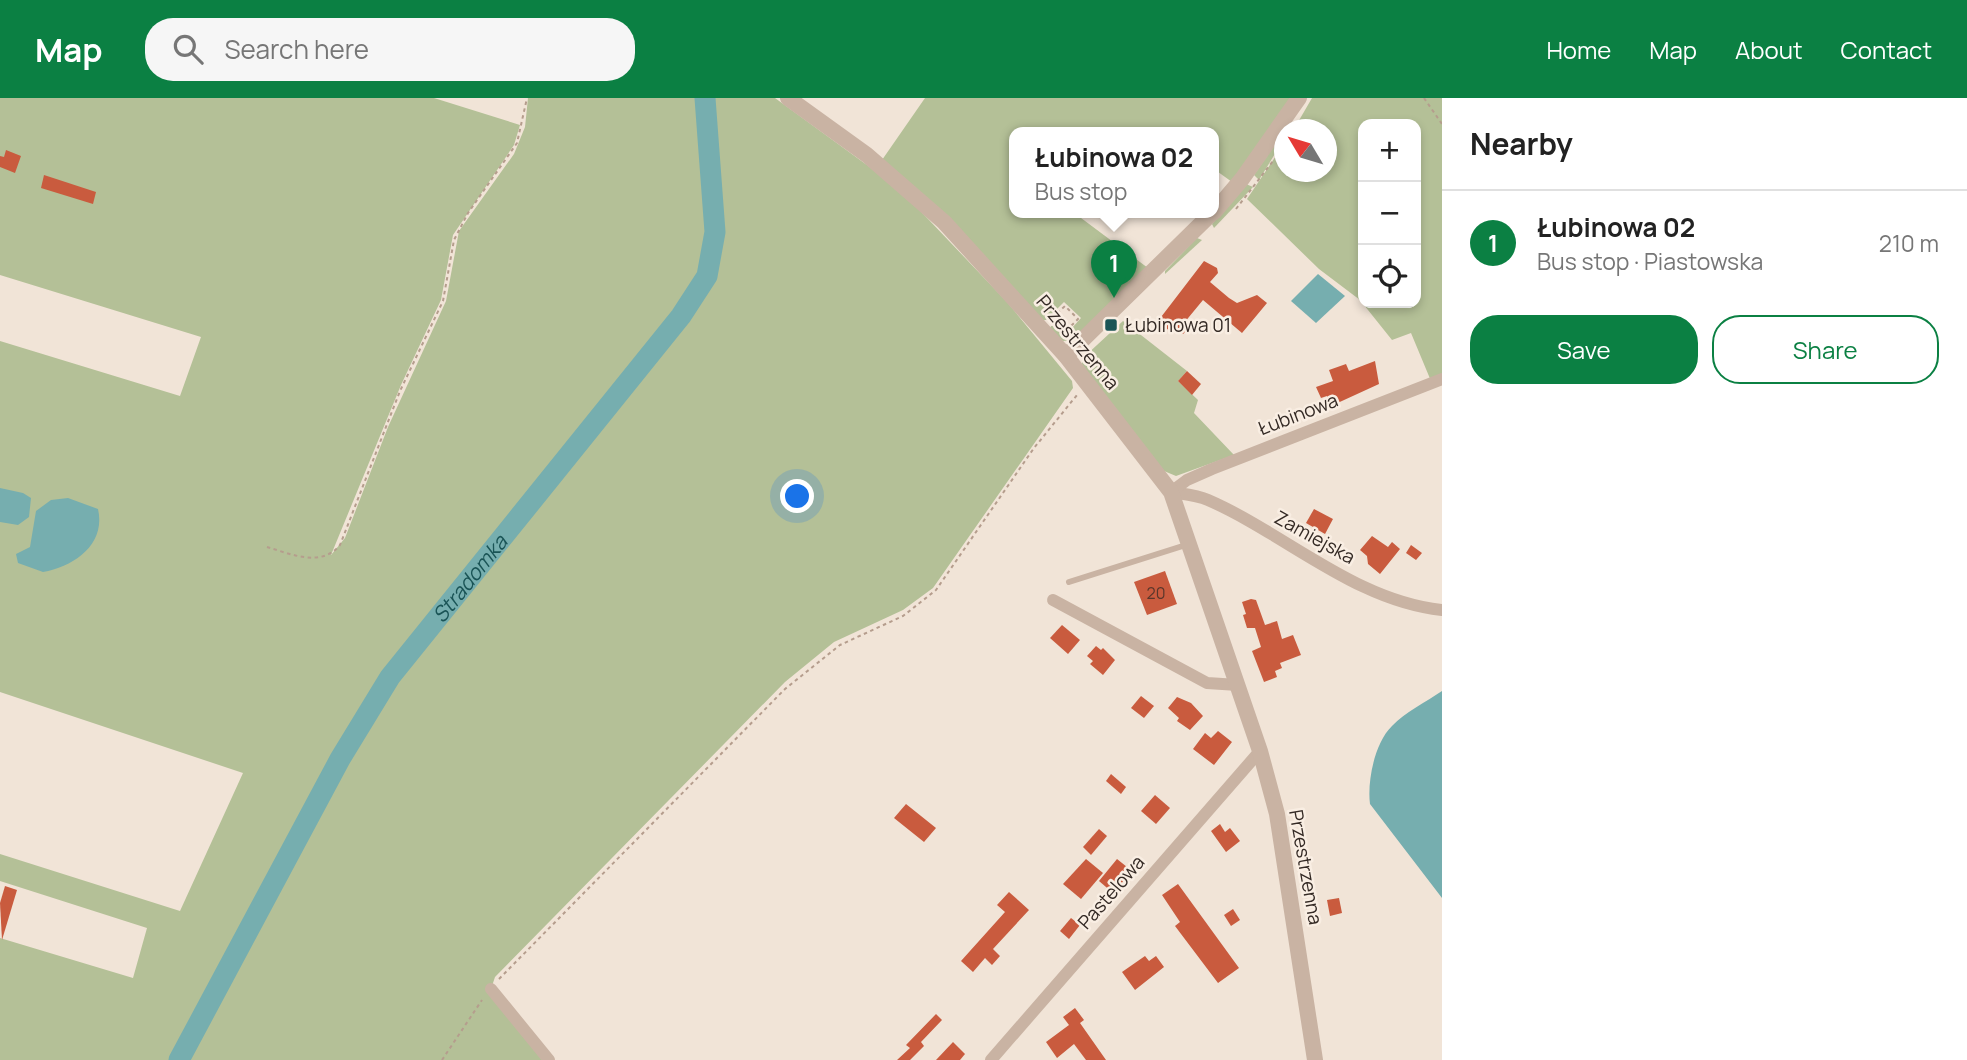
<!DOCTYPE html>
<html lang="en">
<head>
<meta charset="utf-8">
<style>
	:root { --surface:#fff; --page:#f6f6f6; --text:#222; --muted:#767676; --line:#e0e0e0; --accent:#0b8043 }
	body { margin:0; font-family:Manrope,sans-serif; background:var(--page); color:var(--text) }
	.controls { position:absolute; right:21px; top:21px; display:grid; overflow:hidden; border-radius:14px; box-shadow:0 4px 10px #0003 }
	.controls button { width:63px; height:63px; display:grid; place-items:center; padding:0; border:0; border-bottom:2px solid var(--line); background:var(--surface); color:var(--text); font:35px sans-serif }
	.compass { position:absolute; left:1274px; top:21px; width:63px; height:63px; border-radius:50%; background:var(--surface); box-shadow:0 4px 10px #0003; rotate:308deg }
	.you { position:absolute; left:798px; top:399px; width:24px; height:24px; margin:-18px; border:5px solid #fff; border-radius:50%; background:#1a73e8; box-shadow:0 0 0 10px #1a73e833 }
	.badge { display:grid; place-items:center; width:46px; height:46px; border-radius:50%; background:var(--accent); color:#fff; font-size:23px; font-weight:700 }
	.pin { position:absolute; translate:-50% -58px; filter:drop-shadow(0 2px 4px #0008) }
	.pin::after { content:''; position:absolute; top:37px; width:24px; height:21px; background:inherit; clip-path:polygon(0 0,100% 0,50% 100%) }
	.popup { position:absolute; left:1009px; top:29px; width:210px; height:91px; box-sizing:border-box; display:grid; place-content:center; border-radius:14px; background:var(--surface); filter:drop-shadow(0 2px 5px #0005); font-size:23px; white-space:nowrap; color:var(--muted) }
	.popup b { font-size:26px; color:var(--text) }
	.popup::after { content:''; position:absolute; left:50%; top:100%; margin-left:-14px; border:14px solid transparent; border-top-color:var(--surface) }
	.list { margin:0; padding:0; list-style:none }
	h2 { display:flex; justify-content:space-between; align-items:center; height:91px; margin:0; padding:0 28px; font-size:30px }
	h2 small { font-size:23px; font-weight:400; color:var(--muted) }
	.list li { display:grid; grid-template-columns:46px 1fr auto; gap:21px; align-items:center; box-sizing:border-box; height:105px; padding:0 28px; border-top:2px solid var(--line) }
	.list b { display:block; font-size:26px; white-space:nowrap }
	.list p { margin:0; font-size:23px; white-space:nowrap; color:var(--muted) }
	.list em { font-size:23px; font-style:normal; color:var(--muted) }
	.actions { display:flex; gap:14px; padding:21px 28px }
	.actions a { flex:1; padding:16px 0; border:2px solid var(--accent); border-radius:28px; text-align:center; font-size:24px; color:var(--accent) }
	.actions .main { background:var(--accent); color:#fff }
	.icon { flex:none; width:38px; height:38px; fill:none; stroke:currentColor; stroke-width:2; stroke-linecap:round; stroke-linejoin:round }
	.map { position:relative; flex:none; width:1442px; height:962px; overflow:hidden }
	header { display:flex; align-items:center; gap:42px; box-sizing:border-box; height:98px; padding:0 35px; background:var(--accent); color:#fff }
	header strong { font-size:33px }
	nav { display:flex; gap:38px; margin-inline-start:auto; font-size:24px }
	.search { width:490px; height:63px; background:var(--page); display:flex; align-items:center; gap:18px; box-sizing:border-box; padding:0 24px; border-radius:28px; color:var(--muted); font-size:26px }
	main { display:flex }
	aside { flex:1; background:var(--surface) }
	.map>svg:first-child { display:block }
	.green { fill:#b4c097; fill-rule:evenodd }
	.water { fill:#76aeaf }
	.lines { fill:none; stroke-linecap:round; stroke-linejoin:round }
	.river { stroke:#76aeaf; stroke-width:21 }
	.building { fill:#c95b3e }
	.path { stroke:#b59d8d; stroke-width:2; stroke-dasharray:3.5 3.5; stroke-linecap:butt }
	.service { stroke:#c9b3a3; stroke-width:6 }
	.minor { stroke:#c9b3a3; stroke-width:12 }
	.tertiary { stroke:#c9b3a3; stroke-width:16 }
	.poi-dot { fill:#1a5456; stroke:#f9eee3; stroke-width:2.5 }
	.labels { text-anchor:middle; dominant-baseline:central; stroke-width:5; stroke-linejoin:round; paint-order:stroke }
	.number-label { font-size:16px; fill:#59362b }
	.poi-label { font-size:19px; fill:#342a25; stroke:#f9eee3; text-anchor:start }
	.street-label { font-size:19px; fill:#342a25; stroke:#f9eee3 }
	.water-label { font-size:21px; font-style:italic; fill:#1a5456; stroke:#f9eee3 }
</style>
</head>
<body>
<header>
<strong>Map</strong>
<div class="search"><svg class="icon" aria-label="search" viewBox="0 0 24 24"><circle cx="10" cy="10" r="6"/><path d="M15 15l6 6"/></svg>Search here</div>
<nav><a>Home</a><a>Map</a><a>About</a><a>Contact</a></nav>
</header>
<main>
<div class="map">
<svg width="1442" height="962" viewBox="0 0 1442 962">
	<rect width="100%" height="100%" fill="#f1e4d7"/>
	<g class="green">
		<path d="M 0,0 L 434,0 L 520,27 L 514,47 L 453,137 L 441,202 L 401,287 L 331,457 L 345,440 L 388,329 L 446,203 L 459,133 L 514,56 L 525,29 L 528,0 L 775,0 L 882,78 L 911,103 L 1007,204 L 1072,283 L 1073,290 L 933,490 L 903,512 L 834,544 L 785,584 L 495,879 L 491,891 L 549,962 L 0,962 L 0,840 L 133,880 L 147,830 L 0,783 L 0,756 L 180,813 L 243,675 L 0,594 L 0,243 L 180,298 L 201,239 L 0,177 Z"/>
		<path d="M 925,0 L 1291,0 L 1232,84 L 1214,71 L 1214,34 L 1014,34 L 1014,114 L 1073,114 L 1148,170 L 1072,242 L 1063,243 L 1049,234 L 1051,228 L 1072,230 L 1081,220 L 1064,204 L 1046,222 L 1039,222 L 882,62 Z"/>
		<path d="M 1312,0 L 1442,0 L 1442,278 L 1431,283 L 1411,235 L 1392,242 L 1360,202 L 1319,171 L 1247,101 L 1284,46 L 1284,74 L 1326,74 L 1326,32 L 1294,31 ZM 1363,26 L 1416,26 L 1416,205 L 1363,205 Z"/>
		<path d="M 1284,33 L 1284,41 L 1259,82 L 1254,77 Z"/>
		<path d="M 1246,86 L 1253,89 L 1214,130 L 1212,126 Z"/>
		<path d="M 1197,140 L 1202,142 L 1165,176 L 1165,173 Z"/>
		<path d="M 1123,223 L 1187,273 L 1178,283 L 1198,302 L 1194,315 L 1234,357 L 1176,378 L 1164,373 L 1081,269 L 1084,259 Z"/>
	</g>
	<g class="water">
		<path d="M 1318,176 L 1345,198 L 1316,225 L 1291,203 Z"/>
		<path d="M 0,390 L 23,395 L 31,400 L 29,419 L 18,427 L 0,424 Z"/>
		<path d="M 68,400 L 98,411 C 106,446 75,468 43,474 L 18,465 L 16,456 L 30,449 L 36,413 L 51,402 Z"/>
		<path d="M 1442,593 L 1442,800 L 1370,706 C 1367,683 1375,644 1392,628 C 1405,614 1426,604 1442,593 Z"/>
	</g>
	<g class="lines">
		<path class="river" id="s1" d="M 179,962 L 340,661 L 390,579 L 681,218 L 707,178 L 715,134 L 705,0"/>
	</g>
	<g class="building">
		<path d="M 6,52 L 21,58 L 15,75 L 0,69 L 0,58 L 4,59 Z"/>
		<path d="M 44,77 L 96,94 L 93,106 L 41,90 Z"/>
		<path d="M 1204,163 L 1217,170 L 1218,175 L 1210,184 L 1229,200 L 1237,205 L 1257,197 L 1267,205 L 1242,235 L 1203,202 L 1184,225 L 1190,229 L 1183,236 L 1179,232 L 1173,236 L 1158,223 Z"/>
		<path d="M 1375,263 L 1379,286 L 1331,308 L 1327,298 L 1321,300 L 1316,289 L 1333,283 L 1329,272 L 1346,266 L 1349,273 Z"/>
		<path d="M 1187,273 L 1201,286 L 1192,297 L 1178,283 Z"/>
		<path d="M 1314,411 L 1333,421 L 1325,436 L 1306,425 Z"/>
		<path d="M 1372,438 L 1388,449 L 1392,444 L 1400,451 L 1380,476 L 1368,466 L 1367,458 L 1360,452 Z"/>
		<path d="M 1411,447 L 1422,455 L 1416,462 L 1406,455 Z"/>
		<path d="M 1165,473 L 1177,506 L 1147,517 L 1134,484 Z"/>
		<path d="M 1251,501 L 1256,502 L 1265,527 L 1277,523 L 1282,541 L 1293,537 L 1301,557 L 1280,565 L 1282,570 L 1275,573 L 1277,579 L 1264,584 L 1252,553 L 1261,549 L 1255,530 L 1247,530 L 1243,517 L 1246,516 L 1242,504 Z"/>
		<path d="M 1062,527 L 1080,542 L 1068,556 L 1050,540 Z"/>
		<path d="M 1096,548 L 1101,552 L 1103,550 L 1115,562 L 1103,577 L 1090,566 L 1093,563 L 1087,558 Z"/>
		<path d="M 1141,598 L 1154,608 L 1144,620 L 1131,610 Z"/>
		<path d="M 1177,599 L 1191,605 L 1203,618 L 1190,632 L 1177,623 L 1179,620 L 1168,610 Z"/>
		<path d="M 1218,633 L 1232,644 L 1214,667 L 1193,651 L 1205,635 L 1211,640 Z"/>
		<path d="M 1111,676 L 1126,689 L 1121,696 L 1106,683 Z"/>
		<path d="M 1155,697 L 1170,710 L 1156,726 L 1141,713 Z"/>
		<path d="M 906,706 L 936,730 L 924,744 L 894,720 Z"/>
		<path d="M 1220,726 L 1225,734 L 1230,730 L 1240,743 L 1226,754 L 1211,733 Z"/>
		<path d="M 1099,731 L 1107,738 L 1091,757 L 1083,749 Z"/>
		<path d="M 1086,761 L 1103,775 L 1081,801 L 1063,786 Z"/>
		<path d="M 1117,761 L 1132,773 L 1113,795 L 1099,783 Z"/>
		<path d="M 1178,786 L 1239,870 L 1218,885 L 1175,828 L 1180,824 L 1162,797 Z"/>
		<path d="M 5,788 L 17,792 L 2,842 L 0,805 Z"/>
		<path d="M 1009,794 L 1029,812 L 993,851 L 1000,858 L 992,867 L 985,860 L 973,874 L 961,863 L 1005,814 L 997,807 Z"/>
		<path d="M 1339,800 L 1342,815 L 1330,818 L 1327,802 Z"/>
		<path d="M 1233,811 L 1240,822 L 1231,828 L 1224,817 Z"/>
		<path d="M 1071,820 L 1080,827 L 1069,841 L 1060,833 Z"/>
		<path d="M 1145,858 L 1149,863 L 1156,858 L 1164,869 L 1135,892 L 1122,874 Z"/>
		<path d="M 1075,910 L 1084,922 L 1080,925 L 1106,962 L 1086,962 L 1074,946 L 1057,960 L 1046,944 L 1069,927 L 1063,919 Z"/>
		<path d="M 936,916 L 942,922 L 921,944 L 924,948 L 910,962 L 897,962 L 910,950 L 906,947 Z"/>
		<path d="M 953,944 L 965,956 L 960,962 L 936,962 Z"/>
	</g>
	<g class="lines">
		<g class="path">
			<path d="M 1424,0 L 1442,26"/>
			<path d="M 1236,111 L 1273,63"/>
			<path d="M 1052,220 L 1065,208 L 1078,221 L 1071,228 L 1057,228"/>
			<path d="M 267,449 C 291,456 321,470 340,447 L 400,293 L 443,203 L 454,142 L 468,115 L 517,45 L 527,0"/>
			<path d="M 499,881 L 785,591 L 840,547 L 903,518 L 936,492 L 1034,350 L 1077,297"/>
			<path d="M 442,962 L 482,902"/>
		</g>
		<path class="service" d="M 1069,484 L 1189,446"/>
		<g class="minor">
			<path d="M 1171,394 C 1183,396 1197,397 1208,402 C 1286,436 1355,503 1442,512"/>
			<path d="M 1171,394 L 1187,382 L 1212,371 L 1442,281"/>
			<path d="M 1053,502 L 1207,585 L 1238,587"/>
			<path d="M 491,891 L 549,962"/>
			<path d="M 991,962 L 1260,653"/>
		</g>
		<g class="tertiary">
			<path d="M 788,0 L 867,57 L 944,124 L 1066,258 L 1171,394 L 1260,653 L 1277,716 L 1315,962"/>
			<path d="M 1214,114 L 1242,81 L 1299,0"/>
			<path d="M 1066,258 L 1213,114"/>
		</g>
	</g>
	<rect class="poi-dot" x="1104" y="220" width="14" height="14" rx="3.5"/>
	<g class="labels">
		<g class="number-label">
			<text x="1156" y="495">20</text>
		</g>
		<g class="poi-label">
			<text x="1125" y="227">Łubinowa 01</text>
		</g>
		<g class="street-label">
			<text transform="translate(1078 244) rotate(50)">Przestrzenna</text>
			<text transform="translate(1298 316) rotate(-21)">Łubinowa</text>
			<text transform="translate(1315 439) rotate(29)">Zamiejska</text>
			<text transform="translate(1306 769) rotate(80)">Przestrzenna</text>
			<text transform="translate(1111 794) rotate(-49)">Pastelowa</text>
		</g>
		<g class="water-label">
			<text stroke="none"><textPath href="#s1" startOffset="564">Stradomka</textPath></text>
		</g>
	</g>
</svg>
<div class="controls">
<button>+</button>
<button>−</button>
<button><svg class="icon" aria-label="locate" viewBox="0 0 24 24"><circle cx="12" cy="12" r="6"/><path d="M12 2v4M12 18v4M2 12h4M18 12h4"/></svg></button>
</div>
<svg class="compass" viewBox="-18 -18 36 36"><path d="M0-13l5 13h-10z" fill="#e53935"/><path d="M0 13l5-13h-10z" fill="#767676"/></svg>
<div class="you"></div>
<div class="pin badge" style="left:1114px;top:200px">1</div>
<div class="popup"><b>Łubinowa 02</b>Bus stop</div>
</div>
<aside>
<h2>Nearby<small></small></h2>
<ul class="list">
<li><span class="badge">1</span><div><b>Łubinowa 02</b><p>Bus stop · Piastowska</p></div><em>210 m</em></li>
</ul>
<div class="actions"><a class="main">Save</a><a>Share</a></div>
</aside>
</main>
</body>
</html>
